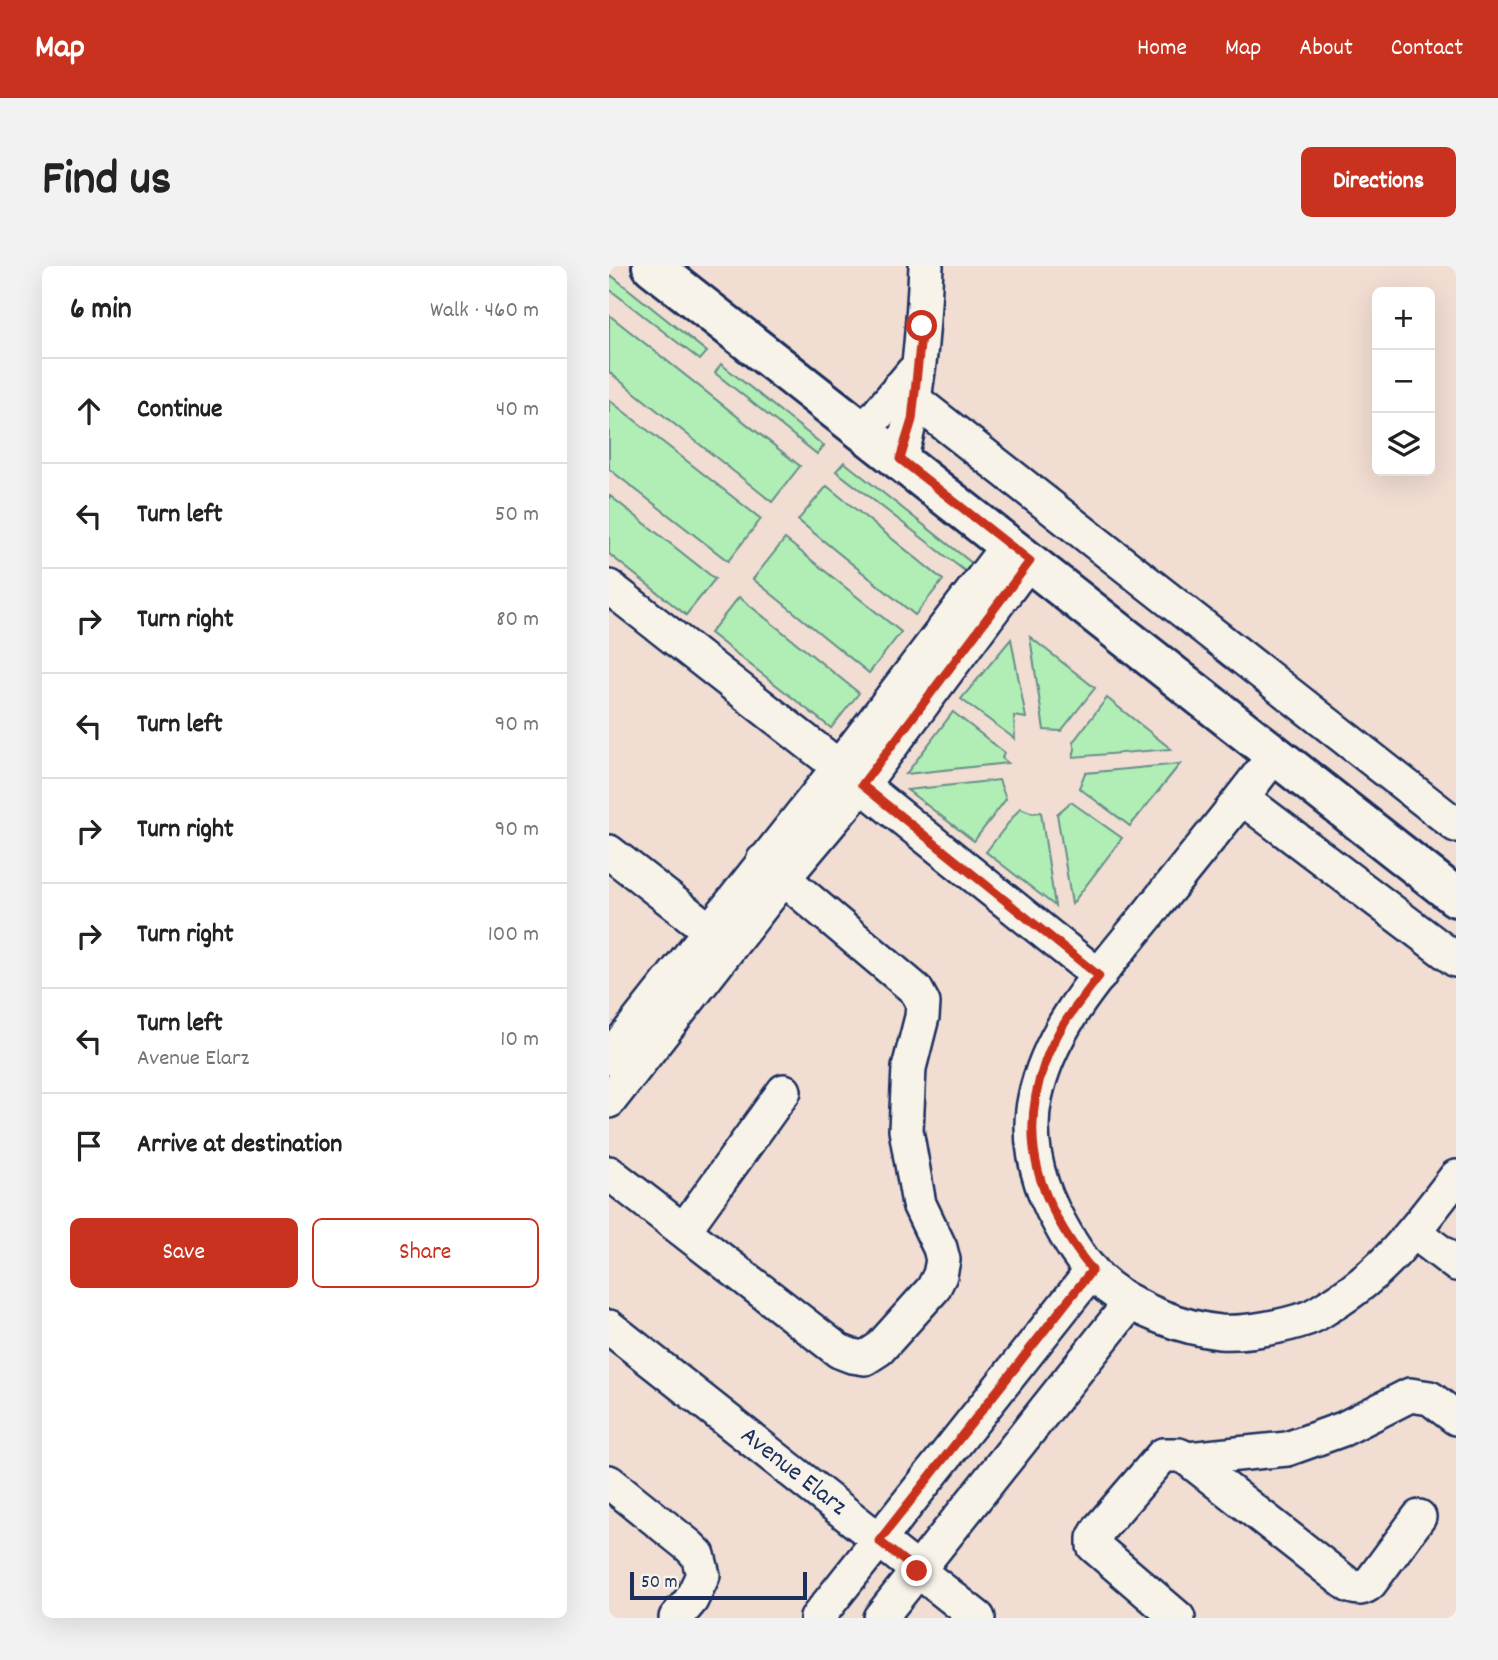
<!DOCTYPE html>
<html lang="en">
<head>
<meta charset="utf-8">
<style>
	:root { --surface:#fff; --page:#f2f2f2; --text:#222; --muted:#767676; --line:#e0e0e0; --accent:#c8321e }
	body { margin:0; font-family:Dekko,sans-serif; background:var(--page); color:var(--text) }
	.controls { position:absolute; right:21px; top:21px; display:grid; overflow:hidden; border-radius:10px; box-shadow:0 7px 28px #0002 }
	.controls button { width:63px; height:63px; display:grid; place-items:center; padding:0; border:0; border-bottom:2px solid var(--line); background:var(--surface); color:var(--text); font:35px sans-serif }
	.scale { position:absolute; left:21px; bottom:18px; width:177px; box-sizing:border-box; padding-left:7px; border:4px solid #1b2f5e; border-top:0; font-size:19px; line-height:24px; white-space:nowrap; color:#1b2f5e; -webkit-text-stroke:5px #f7f3e8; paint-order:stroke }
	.stop { position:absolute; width:21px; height:21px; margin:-16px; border:5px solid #c8321e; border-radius:50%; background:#fff }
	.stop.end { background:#c8321e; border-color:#fff; box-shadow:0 2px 7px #0008 }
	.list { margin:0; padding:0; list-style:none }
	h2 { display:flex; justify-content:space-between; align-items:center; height:91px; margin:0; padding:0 28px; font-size:30px }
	h2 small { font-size:23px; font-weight:400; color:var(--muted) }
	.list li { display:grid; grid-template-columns:46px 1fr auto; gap:21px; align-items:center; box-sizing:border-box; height:105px; padding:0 28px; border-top:2px solid var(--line) }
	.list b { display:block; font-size:26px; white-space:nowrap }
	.list p { margin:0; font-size:23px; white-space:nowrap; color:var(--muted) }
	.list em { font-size:23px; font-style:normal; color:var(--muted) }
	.actions { display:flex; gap:14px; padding:21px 28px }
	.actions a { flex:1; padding:16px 0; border:2px solid var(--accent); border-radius:10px; text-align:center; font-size:24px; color:var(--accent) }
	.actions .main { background:var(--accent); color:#fff }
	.icon { flex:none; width:38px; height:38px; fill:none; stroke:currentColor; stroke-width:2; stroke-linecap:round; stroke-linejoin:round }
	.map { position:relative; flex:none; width:847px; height:1352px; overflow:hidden; border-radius:10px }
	header { display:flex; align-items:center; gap:42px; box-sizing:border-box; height:98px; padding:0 35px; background:var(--accent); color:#fff }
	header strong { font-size:33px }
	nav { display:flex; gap:38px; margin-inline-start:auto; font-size:24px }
	.intro { display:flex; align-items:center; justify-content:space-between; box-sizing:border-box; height:168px; padding:0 42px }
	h1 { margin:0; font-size:49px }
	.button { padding:18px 32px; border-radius:10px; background:var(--accent); color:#fff; font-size:24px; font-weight:700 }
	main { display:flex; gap:42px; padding:0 42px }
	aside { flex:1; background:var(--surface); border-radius:10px; box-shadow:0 7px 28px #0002 }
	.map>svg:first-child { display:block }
	.green { fill:#b1eeb5; stroke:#668e8a; stroke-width:2 }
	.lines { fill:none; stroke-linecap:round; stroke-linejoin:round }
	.minor-casing { stroke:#1b2f5e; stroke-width:38 }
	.major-casing { stroke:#1b2f5e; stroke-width:44 }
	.minor { stroke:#f7f3e8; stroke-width:33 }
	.major { stroke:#f7f3e8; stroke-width:38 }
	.route { stroke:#c8321e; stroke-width:9 }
	.labels { text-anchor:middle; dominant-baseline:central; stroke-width:5; stroke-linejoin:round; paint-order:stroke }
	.street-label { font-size:26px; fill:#1b2f5e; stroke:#f7f3e8 }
</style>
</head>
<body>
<header>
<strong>Map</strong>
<nav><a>Home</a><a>Map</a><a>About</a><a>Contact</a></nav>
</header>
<div class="intro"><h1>Find us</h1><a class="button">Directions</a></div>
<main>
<aside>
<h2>6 min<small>Walk · 460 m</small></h2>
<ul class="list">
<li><svg class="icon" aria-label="ahead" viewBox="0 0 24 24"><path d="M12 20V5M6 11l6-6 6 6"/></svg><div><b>Continue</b></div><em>40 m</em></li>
<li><svg class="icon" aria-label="left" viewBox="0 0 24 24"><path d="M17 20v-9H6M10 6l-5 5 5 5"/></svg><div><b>Turn left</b></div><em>50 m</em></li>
<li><svg class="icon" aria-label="right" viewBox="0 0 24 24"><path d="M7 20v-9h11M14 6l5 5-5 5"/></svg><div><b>Turn right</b></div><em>80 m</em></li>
<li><svg class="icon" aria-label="left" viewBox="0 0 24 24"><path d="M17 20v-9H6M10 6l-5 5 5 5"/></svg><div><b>Turn left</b></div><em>90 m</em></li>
<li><svg class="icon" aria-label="right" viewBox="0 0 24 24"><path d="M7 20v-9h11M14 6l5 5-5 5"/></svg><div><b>Turn right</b></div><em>90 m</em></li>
<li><svg class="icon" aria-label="right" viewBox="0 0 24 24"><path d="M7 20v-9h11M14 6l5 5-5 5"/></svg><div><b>Turn right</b></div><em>100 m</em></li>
<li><svg class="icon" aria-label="left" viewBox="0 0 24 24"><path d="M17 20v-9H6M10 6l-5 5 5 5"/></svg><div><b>Turn left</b><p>Avenue Elarz</p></div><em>10 m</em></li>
<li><svg class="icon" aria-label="arrive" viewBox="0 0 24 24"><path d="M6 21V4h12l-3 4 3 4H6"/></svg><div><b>Arrive at destination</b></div></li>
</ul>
<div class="actions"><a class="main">Save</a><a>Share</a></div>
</aside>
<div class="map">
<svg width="847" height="1352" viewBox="0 0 847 1352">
	<rect width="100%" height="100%" fill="#f1ddd2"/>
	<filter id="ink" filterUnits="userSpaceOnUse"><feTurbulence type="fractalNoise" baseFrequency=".0143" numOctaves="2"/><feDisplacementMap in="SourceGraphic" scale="14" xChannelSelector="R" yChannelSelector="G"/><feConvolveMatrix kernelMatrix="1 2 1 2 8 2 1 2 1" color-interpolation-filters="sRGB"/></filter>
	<g filter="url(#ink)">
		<g class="green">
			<path d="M 3,10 L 98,86 L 91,94 L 0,23 L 0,14 Z"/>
			<path d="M 0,49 L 191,200 L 163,236 L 0,106 Z"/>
			<path d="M 112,98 L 215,180 L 208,188 L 106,107 Z"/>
			<path d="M 0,134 L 152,253 L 119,295 L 0,203 Z"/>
			<path d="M 235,196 L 364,298 L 357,306 L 227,205 Z"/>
			<path d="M 218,220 L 334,314 L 306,349 L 189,254 Z"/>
			<path d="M 0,229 L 106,313 L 77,349 L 0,288 Z"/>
			<path d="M 176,273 L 292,366 L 260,407 L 144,313 Z"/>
			<path d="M 130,331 L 250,427 L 222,462 L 101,367 Z"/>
			<path d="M 421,371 L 486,422 L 452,465 L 435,464 Z"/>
			<path d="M 402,373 L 417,452 L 405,450 L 406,473 L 352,433 Z"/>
			<path d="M 498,432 L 562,483 L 464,491 L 466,483 L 464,476 Z"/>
			<path d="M 344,446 L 395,486 L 393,492 L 399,497 L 297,508 Z"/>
			<path d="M 571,498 L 521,560 L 470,522 L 476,507 Z"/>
			<path d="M 390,514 L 397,533 L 365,575 L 298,524 Z"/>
			<path d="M 462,536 L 513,572 L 463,638 L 448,548 Z"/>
			<path d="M 411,542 L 424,547 L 432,546 L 446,640 L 377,586 Z"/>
		</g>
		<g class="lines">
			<defs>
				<g id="minor">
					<path d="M 290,122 L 847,559"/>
					<path d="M 255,165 L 304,106"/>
					<path d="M 291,193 C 310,131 314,65 317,0"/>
					<path d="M 0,321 L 230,501 L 490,710"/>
					<path d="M 666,488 C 626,542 583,593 541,646 C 496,702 441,759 426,832 C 418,869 427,911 444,945 C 458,972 475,1002 499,1021 C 529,1045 574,1062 611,1066 C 635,1068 677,1060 699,1052 C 707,1049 715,1043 722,1039 C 775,1008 811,958 847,911"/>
					<path d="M 633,532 L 847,694"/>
					<path d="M 0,586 L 100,664"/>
					<path d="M 0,792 L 230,501 L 399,279"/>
					<path d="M 0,835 L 174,613 L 253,519 L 420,295"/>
					<path d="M 0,907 L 230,1085 L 243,1090 L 256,1092 L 270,1083 L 324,1023 L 331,1009 L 334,994 L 331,982 L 310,938 L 297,864 L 300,802 L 313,751 L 314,737 L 307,724 L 154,595"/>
					<path d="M 75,964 L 175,825"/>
					<path d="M 805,966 L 847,998"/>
					<path d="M 0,1061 L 369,1352"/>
					<path d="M 579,1193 L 678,1183 L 734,1163 L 801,1129 L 821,1132 L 847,1152"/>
					<path d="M 0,1216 L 80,1280 L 89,1289 L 94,1309 L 82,1334 L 67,1352"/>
					<path d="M 208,1352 L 483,1005"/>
					<path d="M 271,1352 L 522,1036"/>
					<path d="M 569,1352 L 485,1280 L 485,1272 L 491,1262 L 554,1189 L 570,1189 L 579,1193 L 741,1320 C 750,1323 754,1323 761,1317 L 810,1251"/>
				</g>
				<path id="major" d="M 43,0 L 847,631"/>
			</defs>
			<use href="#minor" class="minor-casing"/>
			<use href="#major" class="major-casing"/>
			<use href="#minor" class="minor"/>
			<use href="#major" class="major"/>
		</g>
	</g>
	<g class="lines" filter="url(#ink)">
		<path class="route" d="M 308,1305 L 270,1275 L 483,1004 C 432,940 407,877 436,796 C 447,764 470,736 490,710 L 253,519 L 421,295 L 291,193 L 303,154 L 313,60"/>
	</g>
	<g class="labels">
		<g class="street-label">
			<text transform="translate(184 1206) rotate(38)">Avenue Elarz</text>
		</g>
	</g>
</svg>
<div class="controls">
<button>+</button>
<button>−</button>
<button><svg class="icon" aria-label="layers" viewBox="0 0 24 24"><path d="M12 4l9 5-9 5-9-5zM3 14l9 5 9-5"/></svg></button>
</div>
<div class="scale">50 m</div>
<div class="stop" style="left:313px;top:60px"></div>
<div class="stop end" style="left:308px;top:1305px"></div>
</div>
</main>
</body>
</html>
